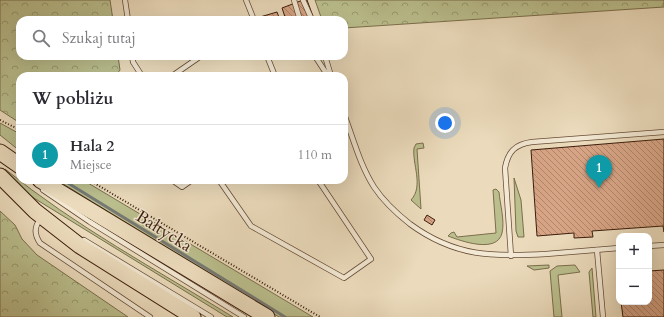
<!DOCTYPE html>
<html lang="pl">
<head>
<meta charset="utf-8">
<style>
	:root { --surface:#fff; --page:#f2f2f3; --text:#2b2b33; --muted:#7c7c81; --line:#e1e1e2; --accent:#0f766e }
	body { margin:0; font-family:Cardo,serif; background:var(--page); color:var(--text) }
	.controls { position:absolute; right:12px; bottom:12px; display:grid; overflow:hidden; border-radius:8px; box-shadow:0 4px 16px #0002 }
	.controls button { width:36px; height:36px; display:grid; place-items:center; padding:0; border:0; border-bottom:1px solid var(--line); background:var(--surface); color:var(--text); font:20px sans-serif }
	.you { position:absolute; left:445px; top:123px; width:14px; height:14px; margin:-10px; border:3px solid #fff; border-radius:50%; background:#1a73e8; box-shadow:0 0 0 6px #1a73e833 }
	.badge { display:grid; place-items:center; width:26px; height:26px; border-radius:50%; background:var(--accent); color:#fff; font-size:13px; font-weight:700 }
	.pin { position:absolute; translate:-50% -33px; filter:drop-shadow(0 1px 2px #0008) }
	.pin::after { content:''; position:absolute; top:21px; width:14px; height:12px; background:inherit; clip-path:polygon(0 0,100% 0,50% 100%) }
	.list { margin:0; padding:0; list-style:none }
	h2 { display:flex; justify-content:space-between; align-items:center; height:52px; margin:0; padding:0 16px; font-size:17px }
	h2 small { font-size:13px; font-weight:400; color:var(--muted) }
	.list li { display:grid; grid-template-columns:26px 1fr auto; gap:12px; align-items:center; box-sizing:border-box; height:60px; padding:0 16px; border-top:1px solid var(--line) }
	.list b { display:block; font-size:15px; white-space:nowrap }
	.list p { margin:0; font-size:13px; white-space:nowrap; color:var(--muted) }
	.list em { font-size:13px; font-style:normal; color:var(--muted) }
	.icon { flex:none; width:22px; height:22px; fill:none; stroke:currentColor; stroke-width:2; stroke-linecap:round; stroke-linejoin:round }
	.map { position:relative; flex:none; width:664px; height:317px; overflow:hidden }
	.search { position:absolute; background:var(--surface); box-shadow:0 4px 16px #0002; left:16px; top:16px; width:332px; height:44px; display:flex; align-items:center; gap:10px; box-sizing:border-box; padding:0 14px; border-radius:12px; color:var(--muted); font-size:15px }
	.panel { position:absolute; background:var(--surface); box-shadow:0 4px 16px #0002; left:16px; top:72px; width:332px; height:112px; border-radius:12px }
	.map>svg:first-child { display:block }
	.green { fill:#bbbf8e; stroke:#7b6e4c }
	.forest { fill:url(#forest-crowns); stroke:#7b6e4c }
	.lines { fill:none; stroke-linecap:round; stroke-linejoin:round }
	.stream { stroke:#767a75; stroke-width:3 }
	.building { fill:url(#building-back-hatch); stroke:#3b1d0b }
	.lane-casing { stroke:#674c37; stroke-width:6 }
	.primary-casing { stroke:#3b1d0b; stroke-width:17 }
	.path { stroke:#3b1d0b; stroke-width:2; stroke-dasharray:1 2; stroke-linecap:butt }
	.lane { stroke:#f2e8d3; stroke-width:4.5 }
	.primary { stroke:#ebdbbc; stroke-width:15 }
	.labels { text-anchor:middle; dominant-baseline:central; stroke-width:3; stroke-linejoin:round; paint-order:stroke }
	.street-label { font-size:17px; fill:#3b1d0b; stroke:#f2e8d3 }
</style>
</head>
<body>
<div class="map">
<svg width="664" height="317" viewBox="0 0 664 317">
	<defs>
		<pattern id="forest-crowns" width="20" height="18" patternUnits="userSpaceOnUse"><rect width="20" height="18" fill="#bbbf8e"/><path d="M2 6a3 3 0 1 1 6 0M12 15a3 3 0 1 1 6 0" fill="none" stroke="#999b72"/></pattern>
		<pattern id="building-back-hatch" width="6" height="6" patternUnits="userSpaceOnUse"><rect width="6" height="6" fill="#d7a485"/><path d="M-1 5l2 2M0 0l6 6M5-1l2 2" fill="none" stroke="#b0856b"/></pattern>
	</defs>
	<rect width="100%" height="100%" fill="#ebdbbc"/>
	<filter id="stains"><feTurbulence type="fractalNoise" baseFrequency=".005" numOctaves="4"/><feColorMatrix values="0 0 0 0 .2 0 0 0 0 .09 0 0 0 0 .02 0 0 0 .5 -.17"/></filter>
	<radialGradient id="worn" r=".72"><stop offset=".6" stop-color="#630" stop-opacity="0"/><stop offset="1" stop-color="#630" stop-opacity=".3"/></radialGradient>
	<g class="green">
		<path d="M 0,123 L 20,134 L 20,151 L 0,135 Z"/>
		<path d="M 423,143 L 424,148 L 417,149 L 421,209 L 411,200 C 424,186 412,164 414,148 L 416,144 Z"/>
		<path d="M 5,169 C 75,226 157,270 233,317 L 227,317 L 29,195 L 16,183 Z"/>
		<path d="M 514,178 L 521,200 L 524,237 L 518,237 L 516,231 Z"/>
		<path d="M 57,180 L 83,180 L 313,317 L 279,317 Z"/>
		<path d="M 496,189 L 499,192 C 500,204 505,221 502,233 C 497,254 461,241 448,236 L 451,233 L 454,232 L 457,237 L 496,233 L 493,190 Z"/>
		<path d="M 549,265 L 549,268 L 534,270 L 527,266 Z"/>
		<path d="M 575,265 L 580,272 L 558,275 L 562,317 L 554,317 L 550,271 L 557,266 Z"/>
		<path d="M 592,268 L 596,317 L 593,317 L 589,272 Z"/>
	</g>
	<g class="forest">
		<path d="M 0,0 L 110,0 L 113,20 L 20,20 L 20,56 L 118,56 L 120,70 L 115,76 L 20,76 L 20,123 L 0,110 Z"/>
		<path d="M 315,0 L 664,0 L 664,7 L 344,28 L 344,20 L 322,20 Z"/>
		<path d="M 0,211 L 15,225 L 22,239 L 37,255 L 128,317 L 0,317 Z"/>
	</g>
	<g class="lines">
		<path class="stream" d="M 63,180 L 285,317"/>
	</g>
	<g class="building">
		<path d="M 303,0 L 307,0 L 314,19 L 286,20 L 282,8 Z"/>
		<path d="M 277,12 L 280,20 L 261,20 L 260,17 Z"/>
		<path d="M 664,139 L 664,232 L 663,226 L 592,231 L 593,237 L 574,238 L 574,233 L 537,236 L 531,150 Z"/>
		<path d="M 427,215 L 435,220 L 432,225 L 424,220 Z"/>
		<path d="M 664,270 L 664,317 L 623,317 L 621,302 L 649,302 L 649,271 Z"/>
	</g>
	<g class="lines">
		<defs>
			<g id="lane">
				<path d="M 125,0 L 128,20"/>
				<path d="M 246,0 L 254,20"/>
				<path d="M 294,0 L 300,20"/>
				<path d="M 303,0 L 312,20"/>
				<path d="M 132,56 L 133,62 L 142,76"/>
				<path d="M 267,56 L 275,76"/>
				<path d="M 315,56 L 328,76"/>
				<path d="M 325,56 L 331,76"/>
				<path d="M 172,76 L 201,56"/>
				<path d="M 344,114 C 353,138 360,165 374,187 C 384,202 396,213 410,224 C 455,257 493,257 546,254 C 570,252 595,250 619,248"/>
				<path d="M 172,180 L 182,187 L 192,180"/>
				<path d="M 219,180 L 251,226 L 344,278 L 371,259 L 318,180"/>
				<path d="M 43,190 L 90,222 L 244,317"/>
				<path d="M 41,218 C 34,227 34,234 40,243 L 150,317"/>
				<path d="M 84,240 L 211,317"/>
				<path d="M 649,246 L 664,245"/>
				<path d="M 597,250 L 603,317"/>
				<path d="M 511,256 L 505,168 C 508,152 515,144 532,142 L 664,132"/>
			</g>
			<g id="primary">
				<path d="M 0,152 L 20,166"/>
				<path d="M 0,176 L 35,211 L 80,246 L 193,317"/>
				<path d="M 40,180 L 267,317"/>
			</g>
		</defs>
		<use href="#lane" class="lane-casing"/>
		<use href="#primary" class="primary-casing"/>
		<g class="path">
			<path d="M 0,120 L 20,130"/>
			<path d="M 89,180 L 320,317"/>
		</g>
		<use href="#lane" class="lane"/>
		<use href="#primary" class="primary"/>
	</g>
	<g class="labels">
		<g class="street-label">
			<text transform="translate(164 231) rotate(32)">Bałtycka</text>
		</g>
	</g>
	<rect width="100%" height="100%" filter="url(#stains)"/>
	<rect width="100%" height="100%" fill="url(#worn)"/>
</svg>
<div class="controls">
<button>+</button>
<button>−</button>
</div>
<div class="you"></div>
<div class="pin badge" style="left:599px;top:188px;background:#0f9aa8">1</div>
<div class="search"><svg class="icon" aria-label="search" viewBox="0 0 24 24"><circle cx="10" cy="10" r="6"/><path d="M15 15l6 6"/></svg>Szukaj tutaj</div>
<section class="panel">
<h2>W pobliżu<small></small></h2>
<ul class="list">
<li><span class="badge" style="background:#0f9aa8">1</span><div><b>Hala 2</b><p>Miejsce</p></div><em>110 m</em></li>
</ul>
</section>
</div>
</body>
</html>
